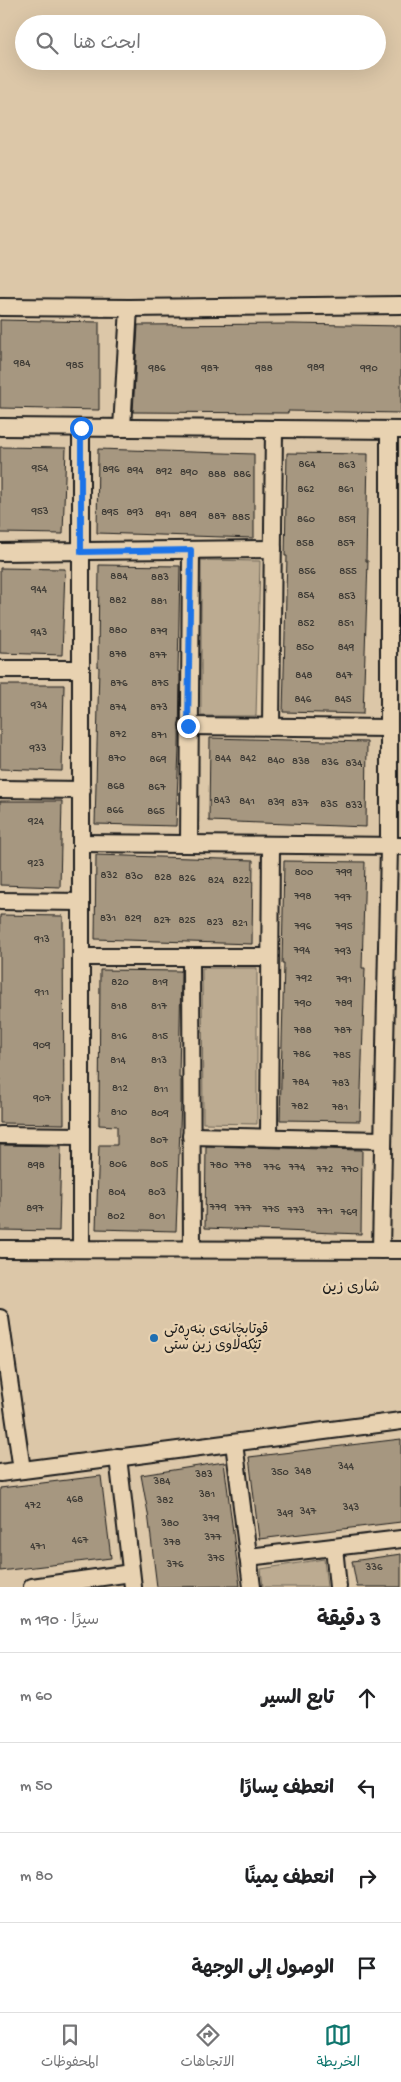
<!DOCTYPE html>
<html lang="ar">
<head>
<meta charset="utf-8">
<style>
	:root { --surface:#fff; --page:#f6f6f6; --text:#202124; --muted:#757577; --line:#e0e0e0; --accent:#0f766e }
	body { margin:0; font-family:"Gochi Hand","Playpen Sans Arabic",sans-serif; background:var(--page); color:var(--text); direction:rtl }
	.stop { position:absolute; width:15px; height:15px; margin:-11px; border:4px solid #1a73e8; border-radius:50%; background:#fff }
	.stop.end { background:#1a73e8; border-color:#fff; box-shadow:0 1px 5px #0008 }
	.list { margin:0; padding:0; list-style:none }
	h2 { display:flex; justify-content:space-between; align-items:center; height:65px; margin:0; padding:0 20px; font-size:21px }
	h2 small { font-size:16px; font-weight:400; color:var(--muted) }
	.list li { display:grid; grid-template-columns:32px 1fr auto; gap:15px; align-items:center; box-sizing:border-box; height:90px; padding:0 20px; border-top:1px solid var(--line) }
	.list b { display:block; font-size:19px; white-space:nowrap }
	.list em { font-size:16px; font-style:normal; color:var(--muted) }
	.icon { flex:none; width:28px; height:28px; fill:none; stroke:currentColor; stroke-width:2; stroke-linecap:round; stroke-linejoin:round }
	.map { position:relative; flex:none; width:401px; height:1587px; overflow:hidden; direction:ltr }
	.search { position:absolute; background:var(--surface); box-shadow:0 5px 20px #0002; left:15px; right:15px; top:15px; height:55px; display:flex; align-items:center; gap:12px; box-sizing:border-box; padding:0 18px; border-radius:28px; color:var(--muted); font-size:19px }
	.sheet { height:425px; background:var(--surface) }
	nav { display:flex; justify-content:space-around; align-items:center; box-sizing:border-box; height:70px; border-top:1px solid var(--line); background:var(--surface); font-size:14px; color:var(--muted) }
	nav a { display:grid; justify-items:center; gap:2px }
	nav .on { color:var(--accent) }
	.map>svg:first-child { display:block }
	.green { fill:#bcab91; stroke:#6c6456 }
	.building { fill:#a69780; stroke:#1c1c1c }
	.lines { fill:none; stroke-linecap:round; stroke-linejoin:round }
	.street-casing { stroke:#1c1c1c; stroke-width:20 }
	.street { stroke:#e8d2b1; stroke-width:16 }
	.route { stroke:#1a73e8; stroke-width:6 }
	.poi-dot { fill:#1f6fb2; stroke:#e8d2b1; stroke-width:2 }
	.labels { text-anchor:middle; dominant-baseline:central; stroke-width:5; stroke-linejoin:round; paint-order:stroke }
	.number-label { font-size:11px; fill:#3e3b35 }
	.poi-label { font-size:14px; fill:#1c1c1c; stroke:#e8d2b1; text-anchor:start }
	.neighbourhood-label { font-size:15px; fill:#1c1c1c; stroke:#e8d2b1 }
</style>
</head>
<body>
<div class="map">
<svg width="401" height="1587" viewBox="0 0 401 1587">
	<rect width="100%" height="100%" fill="#dcc7a8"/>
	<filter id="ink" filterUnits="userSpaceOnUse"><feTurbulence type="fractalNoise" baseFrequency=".02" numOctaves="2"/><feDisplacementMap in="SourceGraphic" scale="10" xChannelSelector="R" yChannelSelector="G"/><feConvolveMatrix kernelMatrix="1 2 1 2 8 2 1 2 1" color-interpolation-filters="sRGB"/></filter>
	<g filter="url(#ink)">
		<g class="green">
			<path d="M 201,560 L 260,561 L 256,716 L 201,716 Z"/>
			<path d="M 202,968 L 257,968 L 257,1124 L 203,1123 Z"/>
			<path d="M 324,1559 L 327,1587 L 263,1587 L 261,1569 Z"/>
		</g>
		<g class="building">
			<path d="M 0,320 L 99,322 L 99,410 L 0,408 Z"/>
			<path d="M 293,324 L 401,326 L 401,413 L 288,411 L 288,413 L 133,412 L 138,325 Z"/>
			<path d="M 0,447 L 66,448 L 63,534 L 0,533 Z"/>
			<path d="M 98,449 L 254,454 L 254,538 L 97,533 Z"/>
			<path d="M 287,453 L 368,454 L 366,561 L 368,561 L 363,714 L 283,712 L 287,556 L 285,556 Z"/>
			<path d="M 99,565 L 180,566 L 178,672 L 180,672 L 179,748 L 176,826 L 95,824 L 99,667 L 98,667 Z"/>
			<path d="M 0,568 L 65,569 L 62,655 L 0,653 Z"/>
			<path d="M 0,685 L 64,685 L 62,771 L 0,769 Z"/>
			<path d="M 210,738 L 367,742 L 366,827 L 209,821 Z"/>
			<path d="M 0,801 L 62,801 L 60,887 L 0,885 Z"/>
			<path d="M 96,855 L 253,860 L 252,944 L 95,939 Z"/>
			<path d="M 284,861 L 365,862 L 362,968 L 365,968 L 360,1121 L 280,1120 L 284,963 L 282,963 Z"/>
			<path d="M 0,915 L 63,916 L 64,1124 L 0,1123 Z"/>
			<path d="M 100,970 L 181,971 L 179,1078 L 181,1078 L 181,1102 L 176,1231 L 96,1229 L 99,1145 L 117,1145 L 117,1126 L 99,1125 Z"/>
			<path d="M 0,1145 L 61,1146 L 59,1231 L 0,1230 Z"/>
			<path d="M 206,1146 L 362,1150 L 361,1234 L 205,1228 Z"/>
			<path d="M 401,1439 L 401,1522 L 259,1539 L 249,1457 Z"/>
			<path d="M 224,1462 L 240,1586 L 157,1587 L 148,1513 L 141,1475 Z"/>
			<path d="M 101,1476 L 111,1558 L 0,1571 L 0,1488 Z"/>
			<path d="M 401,1554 L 401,1587 L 357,1587 L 352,1561 Z"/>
		</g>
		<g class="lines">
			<defs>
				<g id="street">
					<path d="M 0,307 L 129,308 L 401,305"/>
					<path d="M 0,427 L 401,430"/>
					<path d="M 122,428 L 129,308"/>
					<path d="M 0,552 L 273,549"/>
					<path d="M 0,669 L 81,669"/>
					<path d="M 188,726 L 389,728"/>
					<path d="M 271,727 L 274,429"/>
					<path d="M 0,789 L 82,790"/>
					<path d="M 81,843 L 401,846"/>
					<path d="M 189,844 L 191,550"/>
					<path d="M 0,901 L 81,902"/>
					<path d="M 81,957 L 270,957"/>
					<path d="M 191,957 L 192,1249"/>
					<path d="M 0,1135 L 81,1136"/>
					<path d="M 191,1136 L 383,1140"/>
					<path d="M 269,1137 L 271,845"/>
					<path d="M 81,1248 L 81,428"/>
					<path d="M 0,1249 L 401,1250"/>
					<path d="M 381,1250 L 389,846 L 389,430"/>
					<path d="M 0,1318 L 22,1470"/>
					<path d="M 234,1443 L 252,1587"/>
					<path d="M 118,1457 L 133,1587"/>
					<path d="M 0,1473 L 401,1421"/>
					<path d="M 334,1547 L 338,1587"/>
					<path d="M 248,1557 L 401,1539"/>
					<path d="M 32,1587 L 131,1573"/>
				</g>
			</defs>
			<use href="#street" class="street-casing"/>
			<use href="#street" class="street"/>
		</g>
	</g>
	<g class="lines" filter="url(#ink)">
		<path class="route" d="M 81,428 L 81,552 L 191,550 L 188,726"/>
	</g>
	<circle class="poi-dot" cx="154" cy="1338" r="5"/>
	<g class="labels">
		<g class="number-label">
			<text x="22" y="364">984</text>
			<text x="75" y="366">985</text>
			<text x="316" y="368">989</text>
			<text x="157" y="369">986</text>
			<text x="210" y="369">987</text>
			<text x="264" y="369">988</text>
			<text x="369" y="369">990</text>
			<text x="307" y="465">864</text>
			<text x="347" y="466">863</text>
			<text x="40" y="469">954</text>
			<text x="111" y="470">896</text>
			<text x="135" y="471">894</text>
			<text x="164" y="472">892</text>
			<text x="189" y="473">890</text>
			<text x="217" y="475">888</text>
			<text x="242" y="475">886</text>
			<text x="306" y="490">862</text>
			<text x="346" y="490">861</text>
			<text x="40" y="512">953</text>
			<text x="110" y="513">895</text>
			<text x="135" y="513">893</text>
			<text x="163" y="515">891</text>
			<text x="188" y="515">889</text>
			<text x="217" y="517">887</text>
			<text x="241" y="518">885</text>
			<text x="306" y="520">860</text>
			<text x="347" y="520">859</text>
			<text x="305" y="544">858</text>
			<text x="346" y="544">857</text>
			<text x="307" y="572">856</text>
			<text x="348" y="572">855</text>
			<text x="119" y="577">884</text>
			<text x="160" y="578">883</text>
			<text x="39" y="590">944</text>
			<text x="306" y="596">854</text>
			<text x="347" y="597">853</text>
			<text x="118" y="601">882</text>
			<text x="159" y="602">881</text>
			<text x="306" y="624">852</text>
			<text x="346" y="624">851</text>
			<text x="118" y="631">880</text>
			<text x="159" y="632">879</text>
			<text x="39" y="633">943</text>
			<text x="305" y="648">850</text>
			<text x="346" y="648">849</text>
			<text x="118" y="655">878</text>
			<text x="158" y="656">877</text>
			<text x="304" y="676">848</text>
			<text x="344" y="676">847</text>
			<text x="119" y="684">876</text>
			<text x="160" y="684">875</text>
			<text x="303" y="700">846</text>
			<text x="343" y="700">845</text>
			<text x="39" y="706">934</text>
			<text x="118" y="708">874</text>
			<text x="159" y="708">873</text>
			<text x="118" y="735">872</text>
			<text x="159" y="736">871</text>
			<text x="38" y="749">933</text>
			<text x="117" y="759">870</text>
			<text x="223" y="759">844</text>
			<text x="248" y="759">842</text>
			<text x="158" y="760">869</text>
			<text x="276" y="761">840</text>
			<text x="301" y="762">838</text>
			<text x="330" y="763">836</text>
			<text x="354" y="764">834</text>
			<text x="116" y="787">868</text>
			<text x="157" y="788">867</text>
			<text x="222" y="801">843</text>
			<text x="247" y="802">841</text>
			<text x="276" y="803">839</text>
			<text x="300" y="804">837</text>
			<text x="329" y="805">835</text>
			<text x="354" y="806">833</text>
			<text x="115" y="811">866</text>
			<text x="156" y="812">865</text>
			<text x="36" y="822">924</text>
			<text x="36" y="864">923</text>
			<text x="304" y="873">800</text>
			<text x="344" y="873">799</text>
			<text x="109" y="876">832</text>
			<text x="134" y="877">830</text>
			<text x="163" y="878">828</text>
			<text x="187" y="879">826</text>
			<text x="216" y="881">824</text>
			<text x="241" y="881">822</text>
			<text x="303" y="897">798</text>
			<text x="343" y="898">797</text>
			<text x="108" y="919">831</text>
			<text x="133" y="919">829</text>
			<text x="162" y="921">827</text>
			<text x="187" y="921">825</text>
			<text x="215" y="923">823</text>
			<text x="240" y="924">821</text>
			<text x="303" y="927">796</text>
			<text x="344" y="927">795</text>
			<text x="42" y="940">913</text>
			<text x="302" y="951">794</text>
			<text x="343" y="952">793</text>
			<text x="304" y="979">792</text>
			<text x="344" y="980">791</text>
			<text x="120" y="983">820</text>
			<text x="160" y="983">819</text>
			<text x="42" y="993">911</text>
			<text x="303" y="1004">790</text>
			<text x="344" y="1004">789</text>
			<text x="119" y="1007">818</text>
			<text x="159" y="1007">817</text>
			<text x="303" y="1031">788</text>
			<text x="343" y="1031">787</text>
			<text x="119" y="1037">816</text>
			<text x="160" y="1037">815</text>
			<text x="42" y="1046">909</text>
			<text x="302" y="1055">786</text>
			<text x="342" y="1056">785</text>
			<text x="118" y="1061">814</text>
			<text x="159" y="1061">813</text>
			<text x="301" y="1083">784</text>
			<text x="341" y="1084">783</text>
			<text x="120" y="1089">812</text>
			<text x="161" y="1090">811</text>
			<text x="42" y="1099">907</text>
			<text x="300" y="1107">782</text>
			<text x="340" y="1108">781</text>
			<text x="119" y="1113">810</text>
			<text x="160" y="1114">809</text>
			<text x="159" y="1141">807</text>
			<text x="118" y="1165">806</text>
			<text x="159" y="1165">805</text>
			<text x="36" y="1166">898</text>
			<text x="219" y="1166">780</text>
			<text x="243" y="1166">778</text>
			<text x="272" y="1168">776</text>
			<text x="297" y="1168">774</text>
			<text x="325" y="1170">772</text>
			<text x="350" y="1170">770</text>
			<text x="117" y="1193">804</text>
			<text x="157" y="1193">803</text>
			<text x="218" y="1208">779</text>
			<text x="35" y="1209">897</text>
			<text x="243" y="1209">777</text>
			<text x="271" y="1210">775</text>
			<text x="296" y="1211">773</text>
			<text x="325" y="1212">771</text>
			<text x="349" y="1213">769</text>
			<text x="116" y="1217">802</text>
			<text x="157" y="1217">801</text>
			<text x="346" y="1467">344</text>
			<text x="303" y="1472">348</text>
			<text x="280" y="1473">350</text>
			<text x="204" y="1475">383</text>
			<text x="162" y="1482">384</text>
			<text x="207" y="1495">381</text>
			<text x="75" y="1500">468</text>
			<text x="165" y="1501">382</text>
			<text x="33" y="1506">472</text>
			<text x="351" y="1508">343</text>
			<text x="308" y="1512">347</text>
			<text x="285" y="1514">349</text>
			<text x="211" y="1519">379</text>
			<text x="170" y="1524">380</text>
			<text x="213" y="1538">377</text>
			<text x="80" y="1541">467</text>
			<text x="172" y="1543">378</text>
			<text x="38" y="1547">471</text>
			<text x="216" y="1559">375</text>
			<text x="175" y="1565">376</text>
			<text x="374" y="1568">336</text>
		</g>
		<g class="poi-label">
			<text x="164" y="1330">قوتابخانەی بنەڕەتی<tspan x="164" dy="16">تێکەڵاوی زین ستی</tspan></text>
		</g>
		<g class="neighbourhood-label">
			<text x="351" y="1288">شاری زین</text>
		</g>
	</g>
</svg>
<div class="stop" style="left:81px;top:428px"></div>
<div class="stop end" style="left:188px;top:726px"></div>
<div class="search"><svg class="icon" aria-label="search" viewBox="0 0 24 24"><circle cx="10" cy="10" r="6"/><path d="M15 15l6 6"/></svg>ابحث هنا</div>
</div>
<section class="sheet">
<h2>3 دقيقة<small>سيرًا · 190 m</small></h2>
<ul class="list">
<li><svg class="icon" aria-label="ahead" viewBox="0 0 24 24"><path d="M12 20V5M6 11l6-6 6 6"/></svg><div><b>تابع السير</b></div><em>60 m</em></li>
<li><svg class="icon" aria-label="left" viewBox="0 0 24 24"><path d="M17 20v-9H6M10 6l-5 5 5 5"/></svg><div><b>انعطف يسارًا</b></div><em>50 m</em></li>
<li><svg class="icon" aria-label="right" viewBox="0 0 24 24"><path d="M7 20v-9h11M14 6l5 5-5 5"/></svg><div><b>انعطف يمينًا</b></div><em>80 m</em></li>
<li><svg class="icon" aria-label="arrive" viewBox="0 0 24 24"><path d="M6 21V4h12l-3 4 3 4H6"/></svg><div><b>الوصول إلى الوجهة</b></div></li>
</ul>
</section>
<nav>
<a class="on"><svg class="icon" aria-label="map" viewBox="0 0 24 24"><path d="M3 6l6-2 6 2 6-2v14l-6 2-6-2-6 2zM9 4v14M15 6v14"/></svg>الخريطة</a>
<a><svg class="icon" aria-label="directions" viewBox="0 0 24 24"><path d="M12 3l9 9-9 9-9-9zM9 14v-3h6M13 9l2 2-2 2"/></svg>الاتجاهات</a>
<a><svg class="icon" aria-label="saved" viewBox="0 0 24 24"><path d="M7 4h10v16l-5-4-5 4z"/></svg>المحفوظات</a>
</nav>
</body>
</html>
